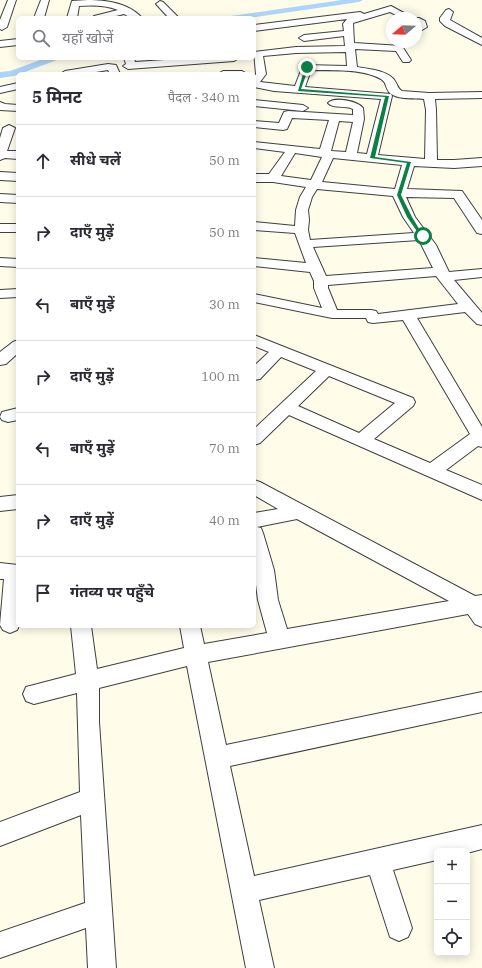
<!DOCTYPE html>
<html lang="hi">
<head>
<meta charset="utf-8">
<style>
	:root { --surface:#fff; --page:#f7f7f7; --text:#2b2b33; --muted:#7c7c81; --line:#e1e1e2 }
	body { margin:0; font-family:"IBM Plex Serif","Noto Sans Devanagari",serif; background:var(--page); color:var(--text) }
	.controls { position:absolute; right:12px; bottom:12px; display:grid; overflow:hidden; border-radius:6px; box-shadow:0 2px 10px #0003 }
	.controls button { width:36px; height:36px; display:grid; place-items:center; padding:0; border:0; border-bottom:1px solid var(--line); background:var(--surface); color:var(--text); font:20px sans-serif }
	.compass { position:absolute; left:386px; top:12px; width:36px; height:36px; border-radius:50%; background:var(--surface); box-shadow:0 2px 10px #0003; rotate:251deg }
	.stop { position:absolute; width:12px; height:12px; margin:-9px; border:3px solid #0b8043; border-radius:50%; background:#fff }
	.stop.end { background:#0b8043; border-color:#fff; box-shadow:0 1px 4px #0008 }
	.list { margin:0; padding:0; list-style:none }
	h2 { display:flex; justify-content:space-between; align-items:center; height:52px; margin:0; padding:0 16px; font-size:17px }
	h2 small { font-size:13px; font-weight:400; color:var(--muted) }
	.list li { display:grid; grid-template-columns:26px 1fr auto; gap:12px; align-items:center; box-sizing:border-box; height:72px; padding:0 16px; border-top:1px solid var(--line) }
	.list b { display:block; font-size:15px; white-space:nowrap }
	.list em { font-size:13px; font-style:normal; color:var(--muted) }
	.icon { flex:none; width:22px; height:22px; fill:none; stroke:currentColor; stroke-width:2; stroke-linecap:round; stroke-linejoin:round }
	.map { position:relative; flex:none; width:482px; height:968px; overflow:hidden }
	.search { position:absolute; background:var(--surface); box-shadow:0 2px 10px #0003; left:16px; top:16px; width:240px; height:44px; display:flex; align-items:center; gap:10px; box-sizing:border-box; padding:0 14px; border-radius:6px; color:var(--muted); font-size:15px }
	.panel { position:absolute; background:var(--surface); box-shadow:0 2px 10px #0003; left:16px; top:72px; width:240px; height:556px; border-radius:6px }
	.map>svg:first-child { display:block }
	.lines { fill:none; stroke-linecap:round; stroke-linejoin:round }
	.canal { fill:#acd5f9; fill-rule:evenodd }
	.minor-casing { stroke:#3f3f3f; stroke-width:2 }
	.minor { fill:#fff; fill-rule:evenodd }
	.route { fill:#0b8043 }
</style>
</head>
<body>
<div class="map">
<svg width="482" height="968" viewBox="0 0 482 968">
	<rect width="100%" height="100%" fill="#fffdea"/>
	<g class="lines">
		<g class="canal">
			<path d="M 342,0 L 363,0 L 359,2 L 248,18 L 227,18 L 231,16 Z"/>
			<path d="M 46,58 L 58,58 L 57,60 L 14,76 L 0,78 L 0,72 L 10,71 Z"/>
		</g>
		<defs>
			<g id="minor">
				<path d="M 8,0 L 16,0 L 7,27 L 2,30 L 0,29 L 0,20 Z"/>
				<path d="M 41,0 L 49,0 L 44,18 L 34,18 Z"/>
				<path d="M 88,0 C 106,0 129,3 142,18 L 131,18 L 124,14 L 108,18 L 92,18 L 94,16 L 118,10 C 105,5 93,5 79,6 L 77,18 L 67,18 L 72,1 Z"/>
				<path d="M 160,1 L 163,2 L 179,18 L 169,18 L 156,4 Z"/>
				<path d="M 391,6 L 413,18 L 419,18 L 425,21 L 427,27 L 422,30 L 419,29 L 416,24 L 416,18 L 402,18 L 390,12 L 353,23 L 354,43 L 402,46 L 411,60 L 409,62 L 403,62 L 396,51 L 355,49 L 357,67 C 368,69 388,70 395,81 C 398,85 397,88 402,91 L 429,93 L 482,92 L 482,98 L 435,99 L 436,110 L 437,160 L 454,160 L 482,158 L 482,166 L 454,168 L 414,166 L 407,189 L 462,191 L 482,220 L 482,234 L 477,233 L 454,198 L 406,197 L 415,217 L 436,245 L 449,272 L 482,269 L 482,277 L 454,280 L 482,313 L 482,325 L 477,324 L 465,312 L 417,318 L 482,427 L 482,447 L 478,446 L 446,470 L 482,485 L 482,500 L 289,415 L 260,443 L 254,445 L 254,429 L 316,371 L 281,357 L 260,379 L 254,380 L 254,366 L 269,352 L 254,346 L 254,335 L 413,398 L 415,402 L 413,406 L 374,439 L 430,463 L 470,434 L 403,320 L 373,323 L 368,322 L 366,318 L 332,318 L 254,302 L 254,294 L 322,308 L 314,288 L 314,281 L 310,272 L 254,266 L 254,258 L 306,263 L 295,233 L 254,230 L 254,222 L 295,226 L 296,210 L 300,197 L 306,187 L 273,182 L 254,182 L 254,174 L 269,174 L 285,152 L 254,148 L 254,142 L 320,149 L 329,120 L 292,118 L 287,129 L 283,130 L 254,127 L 254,121 L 279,123 L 284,112 L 288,111 L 353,115 L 353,109 C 345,105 333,109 328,103 C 334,96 358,101 363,108 L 364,119 L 357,153 L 367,154 L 381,99 L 274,91 L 254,87 L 254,77 L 256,74 L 254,52 L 296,47 L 345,46 L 344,36 L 304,41 L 299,38 L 304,35 L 344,31 L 343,24 L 347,19 L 254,31 L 254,25 L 360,12 L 364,14 ZM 346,52 L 347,66 L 303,65 L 295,86 L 260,82 L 266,74 L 263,56 L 296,53 ZM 311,70 C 333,71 361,68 381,79 C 387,83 385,87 389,92 C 396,100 414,98 424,99 L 426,110 L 425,159 L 378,155 L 392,96 L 391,94 L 305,87 ZM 339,121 L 353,122 L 346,152 L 331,151 ZM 295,153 L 322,157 L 311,180 L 281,176 ZM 333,158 L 402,165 L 395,189 L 322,182 ZM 317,189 L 393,196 L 403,217 L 414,233 L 310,240 L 308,230 L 309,220 L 308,210 L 312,197 ZM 419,240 L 433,268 L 326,276 L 313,247 ZM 436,276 L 458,304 L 378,314 L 376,311 L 371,310 L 337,310 L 328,288 L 328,285 ZM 329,376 L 395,403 L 359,433 L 298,406 Z"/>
				<path d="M 449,9 L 453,12 L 450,20 L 482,38 L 482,45 L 445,26 L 440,21 L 440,18 L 446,10 Z"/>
				<path d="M 18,39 L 18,45 L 0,47 L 0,41 Z"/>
				<path d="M 124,58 L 134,58 L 135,62 L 195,58 L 239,58 L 234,61 L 128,69 L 123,66 L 126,64 Z"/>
				<path d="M 108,64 L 116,65 L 120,74 L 110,74 L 108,70 L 84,74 L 60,74 L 65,71 Z"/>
				<path d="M 223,71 L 242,71 L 247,74 L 218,74 Z"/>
				<path d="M 18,83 L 18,89 L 0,93 L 0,87 Z"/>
				<path d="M 254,100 L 303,105 L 308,108 L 303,111 L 254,106 Z"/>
				<path d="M 0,102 L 5,104 L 18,105 L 18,111 L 0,110 Z"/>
				<path d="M 9,125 L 15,128 L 7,151 L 18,151 L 18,159 L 5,158 L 0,160 L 0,138 L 3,128 Z"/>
				<path d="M 0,172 L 18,173 L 18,181 L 0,180 Z"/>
				<path d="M 0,194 L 18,195 L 18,203 L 0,202 Z"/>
				<rect x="0" y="224" width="18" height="8"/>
				<path d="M 0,258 L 18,259 L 18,267 L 0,266 Z"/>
				<path d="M 18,289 L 18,297 L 0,298 L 0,290 Z"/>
				<path d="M 18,340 L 18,353 L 6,364 L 0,365 L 0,352 L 13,342 Z"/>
				<path d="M 18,408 L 18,420 L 8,422 L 2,420 L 0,417 L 2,412 Z"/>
				<path d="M 254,480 L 260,482 L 475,596 L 482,595 L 482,627 L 475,624 L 468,614 L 208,662 L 226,745 L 482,692 L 482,712 L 230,766 L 254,876 L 482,825 L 482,849 L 467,853 L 467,851 L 437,851 L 437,860 L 393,870 L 412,928 L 408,937 L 399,941 L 390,937 L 370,875 L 259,900 L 274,968 L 246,968 L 187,666 L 99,688 L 99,722 L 116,968 L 88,968 L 86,928 L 0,958 L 0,932 L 85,903 L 81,815 L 0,846 L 0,822 L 80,792 L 77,693 L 34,704 L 26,701 L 23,694 L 26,687 L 76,674 L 71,626 L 91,626 L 97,669 L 184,648 L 180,626 L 200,626 L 204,644 L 267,633 L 258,600 L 254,569 L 254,513 L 278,509 L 254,495 ZM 297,519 L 449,601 L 287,629 L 278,600 L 274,570 L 263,533 L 261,528 L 257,527 Z"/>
				<path d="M 18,495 L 18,509 L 0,511 L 0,497 Z"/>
				<path d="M 0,563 L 18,565 L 18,626 L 19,626 L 17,630 L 10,633 L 3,630 L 0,625 L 4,579 L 0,579 Z"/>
			</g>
		</defs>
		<use href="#minor" class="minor-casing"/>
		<use href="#minor" class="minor"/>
	</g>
	<path class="route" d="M 307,66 L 309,67 L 301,89 L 389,96 L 375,157 L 411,162 L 401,195 L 412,217 L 424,237 L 421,237 L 407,217 L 397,195 L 407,163 L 370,158 L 385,97 L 298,91 L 305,67 Z"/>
</svg>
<div class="controls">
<button>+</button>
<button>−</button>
<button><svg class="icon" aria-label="locate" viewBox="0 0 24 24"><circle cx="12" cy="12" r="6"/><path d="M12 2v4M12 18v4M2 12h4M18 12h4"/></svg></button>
</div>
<svg class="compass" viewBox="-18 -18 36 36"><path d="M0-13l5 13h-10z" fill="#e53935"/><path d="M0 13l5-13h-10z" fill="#7c7c81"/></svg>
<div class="stop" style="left:423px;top:236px"></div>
<div class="stop end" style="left:307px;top:67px"></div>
<div class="search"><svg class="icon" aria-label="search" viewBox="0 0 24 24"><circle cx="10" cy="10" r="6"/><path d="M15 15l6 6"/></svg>यहाँ खोजें</div>
<section class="panel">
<h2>5 मिनट<small>पैदल · 340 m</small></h2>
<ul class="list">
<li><svg class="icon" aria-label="ahead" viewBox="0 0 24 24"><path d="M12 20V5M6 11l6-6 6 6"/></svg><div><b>सीधे चलें</b></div><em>50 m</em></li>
<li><svg class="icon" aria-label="right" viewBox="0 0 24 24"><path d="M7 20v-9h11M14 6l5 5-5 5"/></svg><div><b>दाएँ मुड़ें</b></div><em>50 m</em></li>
<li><svg class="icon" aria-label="left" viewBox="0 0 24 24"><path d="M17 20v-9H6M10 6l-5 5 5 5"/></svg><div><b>बाएँ मुड़ें</b></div><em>30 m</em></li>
<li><svg class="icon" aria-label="right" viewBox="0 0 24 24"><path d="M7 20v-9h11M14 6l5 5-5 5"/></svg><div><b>दाएँ मुड़ें</b></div><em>100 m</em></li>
<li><svg class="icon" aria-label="left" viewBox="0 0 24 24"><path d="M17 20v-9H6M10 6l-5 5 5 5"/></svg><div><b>बाएँ मुड़ें</b></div><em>70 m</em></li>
<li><svg class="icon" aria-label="right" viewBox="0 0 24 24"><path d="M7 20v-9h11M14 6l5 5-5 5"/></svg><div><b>दाएँ मुड़ें</b></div><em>40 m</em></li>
<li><svg class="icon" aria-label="arrive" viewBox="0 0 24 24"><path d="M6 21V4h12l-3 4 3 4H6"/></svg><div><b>गंतव्य पर पहुँचे</b></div></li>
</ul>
</section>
</div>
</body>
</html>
